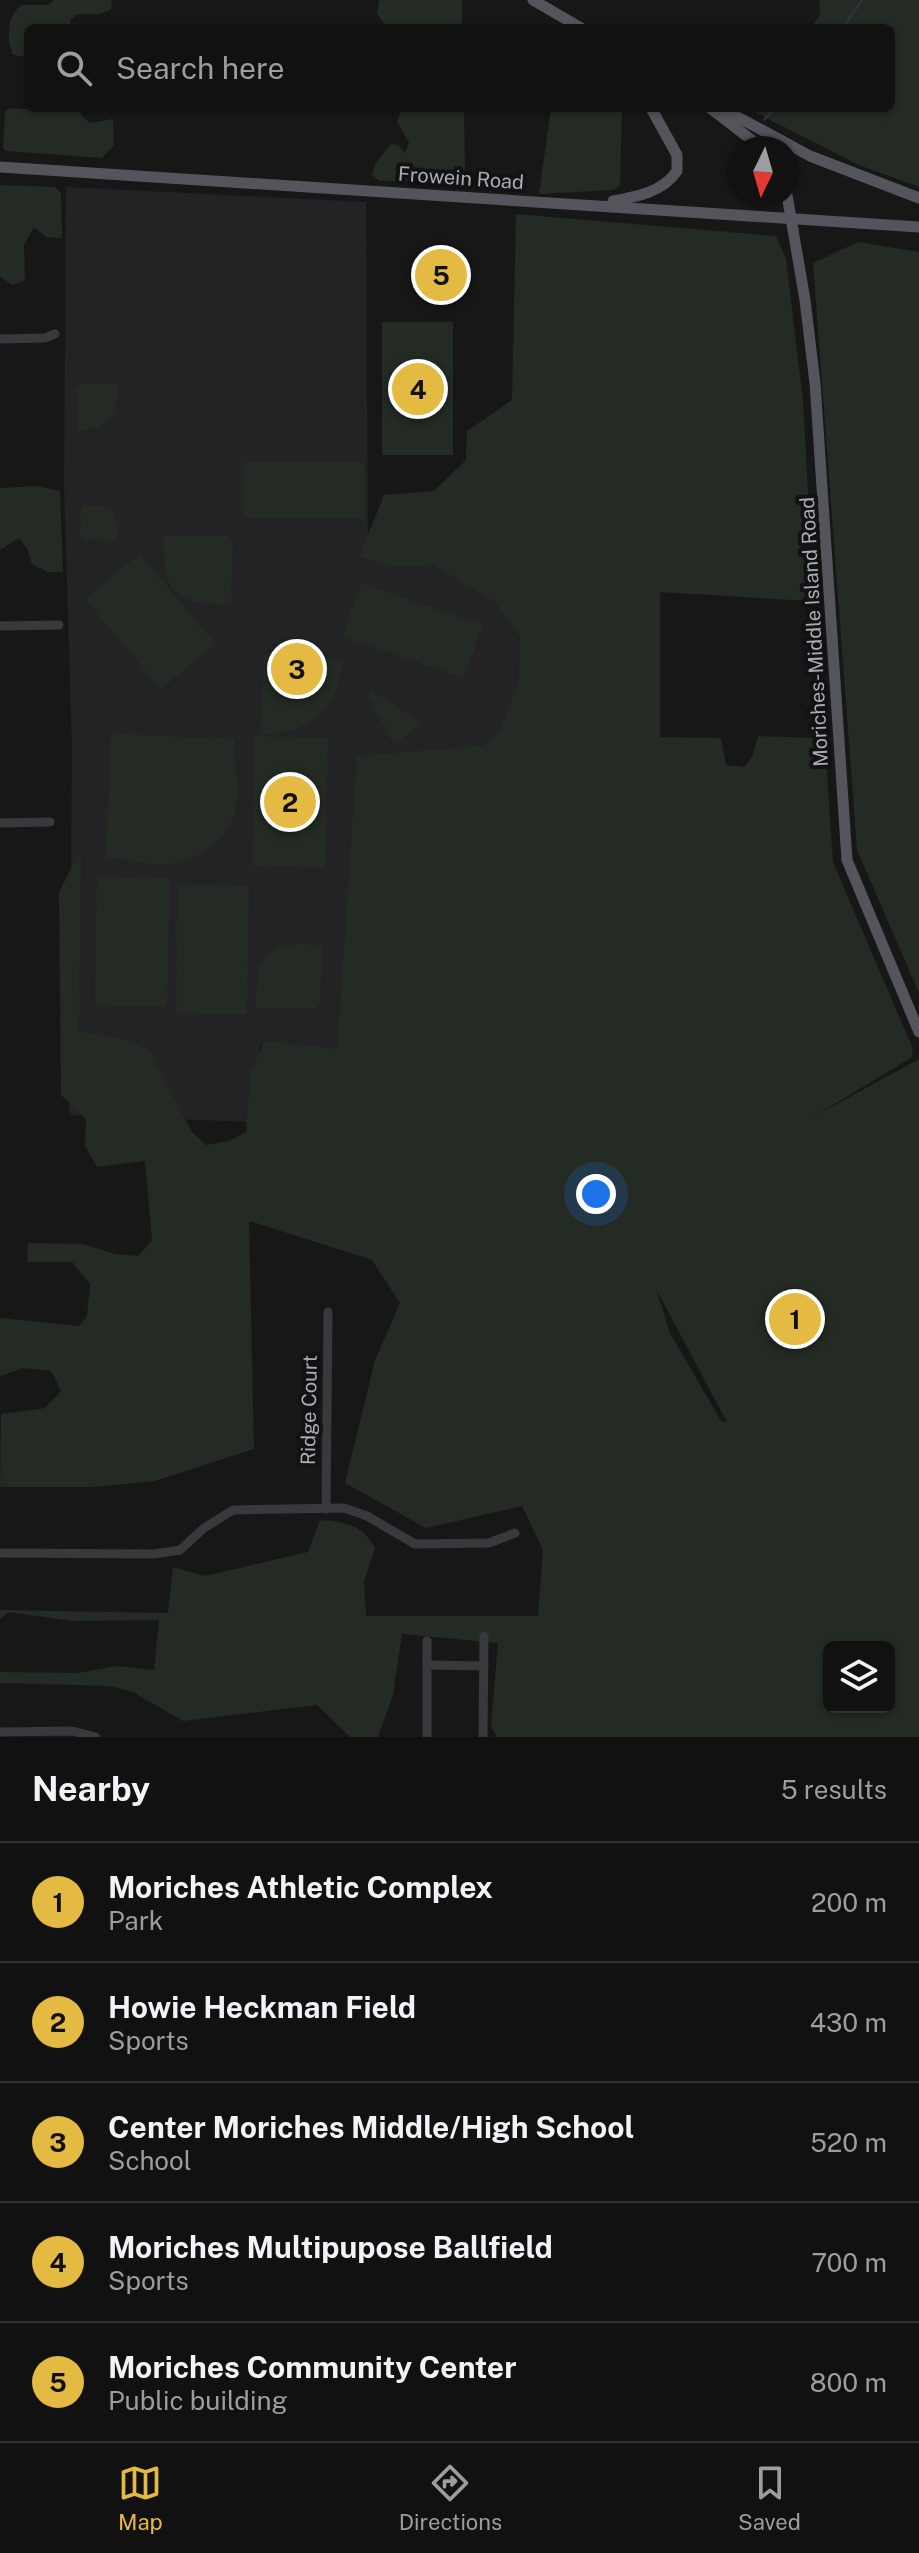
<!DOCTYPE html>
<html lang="en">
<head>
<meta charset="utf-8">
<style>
	:root { --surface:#111112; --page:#1e1f20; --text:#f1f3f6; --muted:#9c9d9f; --line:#303132; --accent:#e4ba43 }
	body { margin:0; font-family:"Public Sans",sans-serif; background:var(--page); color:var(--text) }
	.controls { position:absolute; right:24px; bottom:24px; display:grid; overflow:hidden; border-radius:12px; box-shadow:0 2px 6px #0004 }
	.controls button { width:72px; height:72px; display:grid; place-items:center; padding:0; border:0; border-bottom:2px solid var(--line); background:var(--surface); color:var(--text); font:40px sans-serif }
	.compass { position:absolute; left:727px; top:136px; width:72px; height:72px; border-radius:50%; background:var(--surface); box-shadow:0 2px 6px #0004; rotate:185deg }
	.you { position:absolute; left:596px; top:1194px; width:28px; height:28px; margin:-20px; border:6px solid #fff; border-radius:50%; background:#1a73e8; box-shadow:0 0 0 12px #1a73e833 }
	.badge { display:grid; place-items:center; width:52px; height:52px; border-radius:50%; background:var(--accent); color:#111; font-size:26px; font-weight:700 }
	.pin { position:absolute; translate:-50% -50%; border:4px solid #fff; box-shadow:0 2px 8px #0006 }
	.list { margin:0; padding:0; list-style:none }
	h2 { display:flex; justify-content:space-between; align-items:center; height:104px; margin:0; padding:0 32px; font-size:34px }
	h2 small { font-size:26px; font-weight:400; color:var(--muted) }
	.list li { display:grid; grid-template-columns:52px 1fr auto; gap:24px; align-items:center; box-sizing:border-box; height:120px; padding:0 32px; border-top:2px solid var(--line) }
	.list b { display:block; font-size:30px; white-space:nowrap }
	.list p { margin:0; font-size:26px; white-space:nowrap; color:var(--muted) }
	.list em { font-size:26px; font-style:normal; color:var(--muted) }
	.icon { flex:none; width:44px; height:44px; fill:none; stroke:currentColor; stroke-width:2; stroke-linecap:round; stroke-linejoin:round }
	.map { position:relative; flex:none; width:919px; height:1737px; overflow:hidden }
	.search { position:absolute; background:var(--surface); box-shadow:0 2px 6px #0004; left:24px; right:24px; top:24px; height:88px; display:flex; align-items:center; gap:20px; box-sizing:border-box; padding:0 28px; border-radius:12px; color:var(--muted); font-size:30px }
	.sheet { height:704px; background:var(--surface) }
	nav { display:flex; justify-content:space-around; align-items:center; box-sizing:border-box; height:112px; border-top:2px solid var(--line); background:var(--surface); font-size:22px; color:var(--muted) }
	nav a { display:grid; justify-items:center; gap:4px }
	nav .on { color:var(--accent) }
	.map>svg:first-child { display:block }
	.built { fill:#232325 }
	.green { fill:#232b24; fill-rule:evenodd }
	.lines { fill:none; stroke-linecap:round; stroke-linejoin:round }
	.stream { stroke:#30363d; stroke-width:2 }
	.minor { stroke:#38383d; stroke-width:9 }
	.major { stroke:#54555c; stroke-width:11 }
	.labels { text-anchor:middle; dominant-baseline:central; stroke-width:8; stroke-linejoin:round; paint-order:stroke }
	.street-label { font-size:20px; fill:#aaadb7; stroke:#121213 }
</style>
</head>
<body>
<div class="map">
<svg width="919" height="1737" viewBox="0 0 919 1737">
	<rect width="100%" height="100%" fill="#171718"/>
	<path class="built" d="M 66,187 L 366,202 L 368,549 L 526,588 L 521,757 L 348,1050 L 260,1046 L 255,1122 L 69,1115 L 72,750 L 64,484 Z"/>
	<g class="green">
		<path d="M 54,0 L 112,0 L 111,10 L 99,14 L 78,14 L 70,20 L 73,28 L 28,28 L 28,57 L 13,55 C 6,38 7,17 21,5 L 48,5 Z"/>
		<path d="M 379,0 L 462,0 L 462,28 L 387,28 L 377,13 Z"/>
		<path d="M 819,0 L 919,0 L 919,187 L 859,165 L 747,108 L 891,108 L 891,28 L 811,28 L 820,15 Z"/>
		<path d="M 10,108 L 55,111 L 55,108 L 80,108 L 81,115 L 90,123 L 113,119 L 114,145 L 102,158 L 6,151 L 3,148 L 5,111 Z"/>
		<path d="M 403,108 L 464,108 L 465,168 L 461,182 L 380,181 L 372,175 L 375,164 L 391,144 L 398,145 L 405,153 L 409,143 L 397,121 Z"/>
		<path d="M 551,108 L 622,108 L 620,186 L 613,190 L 539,194 Z"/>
		<path d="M 0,185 L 55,187 L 61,193 L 62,238 L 46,237 L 34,227 L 24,245 L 25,280 L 13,285 L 0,277 Z"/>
		<path d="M 516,214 L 776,236 L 786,259 L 803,400 L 813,580 L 819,597 L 809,601 L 660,592 L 660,737 L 721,738 L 726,765 L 744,767 L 752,757 L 758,736 L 818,738 L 825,744 L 833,862 L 913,1049 L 911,1058 L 813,1117 L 919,1059 L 919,1737 L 497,1737 L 491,1726 L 498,1643 L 402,1634 L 393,1695 L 378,1737 L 350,1737 L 317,1705 L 183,1721 L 133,1692 L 109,1686 L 0,1683 L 0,1672 L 78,1673 L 117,1666 L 154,1670 L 159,1620 L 73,1621 L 9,1612 L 0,1619 L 0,1610 L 168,1613 L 173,1567 L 205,1576 L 308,1552 L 320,1520 C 345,1522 362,1524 375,1548 L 364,1582 L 366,1616 L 538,1616 L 543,1550 L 522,1506 L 426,1528 L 345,1483 L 375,1360 L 400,1303 L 372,1260 L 249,1221 L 254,1449 L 155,1481 L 94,1487 L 0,1487 L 1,1414 L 45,1408 L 61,1391 L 51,1371 L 23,1368 L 0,1376 L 0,1318 L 79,1326 L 87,1316 L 90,1284 L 72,1262 L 27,1262 L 28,1243 L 84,1244 L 115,1254 L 138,1256 L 152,1240 L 145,1161 L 97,1167 L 85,1146 L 86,1119 L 61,1095 L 59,892 L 81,849 L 79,1032 L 119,1038 L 150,1050 L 192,1132 L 206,1145 L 229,1141 L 246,1132 L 251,1071 L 265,1041 L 337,1049 L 357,756 L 483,746 L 499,733 L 519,682 L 520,636 L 495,602 L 433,565 L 394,567 L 359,557 L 384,495 L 434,491 L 466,460 L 467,431 L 512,400 ZM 656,1289 L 727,1422 L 727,1423 L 721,1421 L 670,1333 ZM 829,1647 L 889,1647 L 889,1707 L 829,1707 Z"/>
		<path d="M 858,242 L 919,252 L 919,993 L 857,850 L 813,263 Z"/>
		<rect x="382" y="322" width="71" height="133"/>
		<path d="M 82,384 L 118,384 C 118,412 109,430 78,430 L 77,389 Z"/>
		<path d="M 244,462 L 364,462 L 365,519 L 244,518 Z"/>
		<path d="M 38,486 L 60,491 L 63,572 L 48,572 L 32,564 L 27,548 L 19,538 L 0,550 L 0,488 Z"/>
		<path d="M 81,505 L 103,506 L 112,511 L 118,527 L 117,541 L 85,540 L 80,537 Z"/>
		<path d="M 163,536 L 228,536 L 233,541 L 231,605 C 173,603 164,594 163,536 Z"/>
		<path d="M 140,554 L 215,644 L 161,689 L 85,599 Z"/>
		<path d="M 361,583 L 483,625 L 464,678 L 342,637 Z"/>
		<path d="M 305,652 L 343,662 C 338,710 308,734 260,734 L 264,657 L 268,653 Z"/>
		<path d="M 370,689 L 421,723 L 394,745 L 368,695 Z"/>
		<path d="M 115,734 L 234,739 C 234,762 240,785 236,808 C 228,844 190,866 156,864 C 139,863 123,858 106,858 L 111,738 Z"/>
		<path d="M 255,736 L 328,738 L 325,868 L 252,866 Z"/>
		<path d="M 97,877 L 170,878 L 167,1007 L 95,1005 Z"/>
		<path d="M 177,884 L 249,885 L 247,1014 L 176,1013 Z"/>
		<path d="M 294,944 L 322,945 L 320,1004 L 315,1009 L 256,1008 C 257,972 254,952 294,944 Z"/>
	</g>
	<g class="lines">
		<g class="stream">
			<path d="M 843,28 L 862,0"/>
			<path d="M 764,120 L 775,108"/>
		</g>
		<g class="minor">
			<path d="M 0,339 L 45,338 L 55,334"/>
			<path d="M 0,626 L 59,625"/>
			<path d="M 0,823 L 50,822"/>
			<path d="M 326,1509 L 328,1312"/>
			<path d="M 0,1553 L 154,1554 L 180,1550 L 204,1528 L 233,1510 L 344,1508 L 367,1516 L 415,1544 L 489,1543 L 515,1533"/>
			<path d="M 427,1665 L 484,1666"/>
			<path d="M 0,1732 L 72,1731 L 96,1737"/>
			<path d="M 427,1737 L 427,1641"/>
			<path d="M 483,1737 L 484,1636"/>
		</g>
		<g class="major">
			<path d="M 533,0 L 581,28"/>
			<path d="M 710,108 L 762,148"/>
			<path d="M 721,108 L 810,156 L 919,198"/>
			<path d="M 0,167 L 919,227"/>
			<path d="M 787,195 L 805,300 L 815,383 L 847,860 L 919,1032"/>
			<path d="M 613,201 C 636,197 663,192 677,171 L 677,155 L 651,108"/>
		</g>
	</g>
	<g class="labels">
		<g class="street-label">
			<text transform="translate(461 178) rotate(4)">Frowein Road</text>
			<text transform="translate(814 632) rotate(-93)">Moriches-Middle Island Road</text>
			<text transform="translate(309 1410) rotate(-89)">Ridge Court</text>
		</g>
	</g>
</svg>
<div class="controls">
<button><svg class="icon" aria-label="layers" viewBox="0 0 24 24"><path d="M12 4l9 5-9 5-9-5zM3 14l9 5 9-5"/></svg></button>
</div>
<svg class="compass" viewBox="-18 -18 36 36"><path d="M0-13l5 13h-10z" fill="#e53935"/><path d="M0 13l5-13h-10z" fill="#9c9d9f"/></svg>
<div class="you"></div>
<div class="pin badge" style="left:795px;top:1319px">1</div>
<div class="pin badge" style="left:290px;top:802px">2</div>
<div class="pin badge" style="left:297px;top:669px">3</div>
<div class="pin badge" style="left:418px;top:389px">4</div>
<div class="pin badge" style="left:441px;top:275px">5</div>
<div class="search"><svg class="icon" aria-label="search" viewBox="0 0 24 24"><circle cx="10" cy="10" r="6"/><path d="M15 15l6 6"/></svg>Search here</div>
</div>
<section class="sheet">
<h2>Nearby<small>5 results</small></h2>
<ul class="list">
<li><span class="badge">1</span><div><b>Moriches Athletic Complex</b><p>Park</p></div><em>200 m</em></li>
<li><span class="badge">2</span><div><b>Howie Heckman Field</b><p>Sports</p></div><em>430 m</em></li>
<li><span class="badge">3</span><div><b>Center Moriches Middle/High School</b><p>School</p></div><em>520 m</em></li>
<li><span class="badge">4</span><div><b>Moriches Multipupose Ballfield</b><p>Sports</p></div><em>700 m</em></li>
<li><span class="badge">5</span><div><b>Moriches Community Center</b><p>Public building</p></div><em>800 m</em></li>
</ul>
</section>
<nav>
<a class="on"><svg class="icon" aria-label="map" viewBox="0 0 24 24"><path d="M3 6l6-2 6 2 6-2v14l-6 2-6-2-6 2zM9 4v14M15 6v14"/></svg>Map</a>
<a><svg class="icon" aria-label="directions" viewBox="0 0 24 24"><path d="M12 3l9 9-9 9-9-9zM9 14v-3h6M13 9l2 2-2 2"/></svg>Directions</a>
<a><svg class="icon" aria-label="saved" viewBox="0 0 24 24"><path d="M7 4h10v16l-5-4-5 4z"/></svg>Saved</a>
</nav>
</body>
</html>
